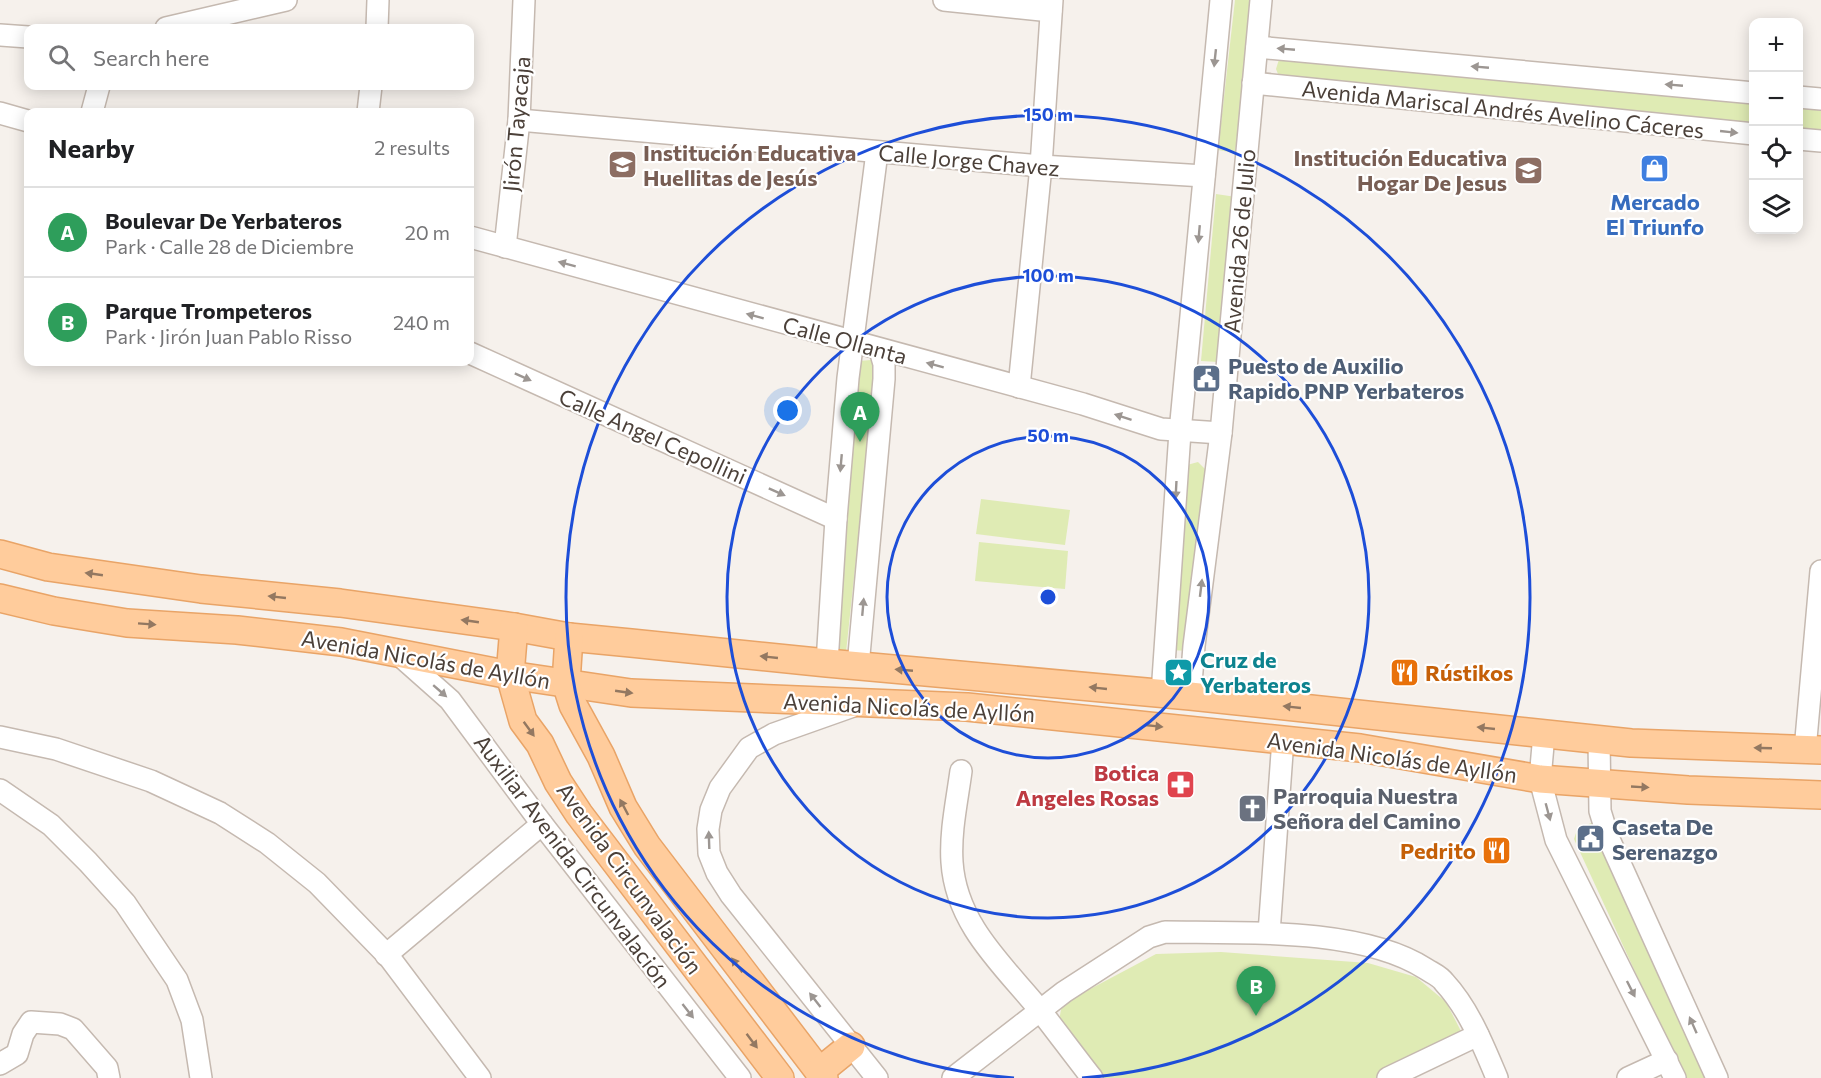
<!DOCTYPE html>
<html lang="en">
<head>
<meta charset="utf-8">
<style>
	:root { --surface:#fff; --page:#f6f6f6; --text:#202124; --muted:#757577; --line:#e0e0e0; --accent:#1a73e8 }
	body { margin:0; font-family:Commissioner,sans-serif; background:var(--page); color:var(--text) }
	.controls { position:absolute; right:18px; top:18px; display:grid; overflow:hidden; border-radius:12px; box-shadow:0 3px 15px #0003 }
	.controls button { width:54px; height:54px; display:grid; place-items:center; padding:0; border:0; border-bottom:2px solid var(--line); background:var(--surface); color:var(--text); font:30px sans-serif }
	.you { position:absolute; left:788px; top:411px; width:21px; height:21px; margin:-15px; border:4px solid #fff; border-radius:50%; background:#1a73e8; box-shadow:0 0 0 9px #1a73e833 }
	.badge { display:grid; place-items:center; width:39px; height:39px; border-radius:50%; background:var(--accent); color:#fff; font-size:20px; font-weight:700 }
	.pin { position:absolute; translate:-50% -50px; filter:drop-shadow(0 2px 3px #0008) }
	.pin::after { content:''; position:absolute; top:32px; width:21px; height:18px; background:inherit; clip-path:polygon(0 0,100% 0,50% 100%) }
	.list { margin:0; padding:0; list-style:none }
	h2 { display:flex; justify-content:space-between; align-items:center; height:78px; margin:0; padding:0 24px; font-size:26px }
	h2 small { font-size:20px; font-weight:400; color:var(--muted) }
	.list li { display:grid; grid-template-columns:39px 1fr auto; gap:18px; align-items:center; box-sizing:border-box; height:90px; padding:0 24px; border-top:2px solid var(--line) }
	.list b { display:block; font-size:22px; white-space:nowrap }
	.list p { margin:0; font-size:20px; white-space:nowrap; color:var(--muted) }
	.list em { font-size:20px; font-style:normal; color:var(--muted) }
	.icon { flex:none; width:33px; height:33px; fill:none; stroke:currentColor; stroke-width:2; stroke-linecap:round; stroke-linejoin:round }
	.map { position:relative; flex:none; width:1821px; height:1078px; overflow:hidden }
	.search { position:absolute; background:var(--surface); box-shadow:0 3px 15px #0003; left:24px; top:24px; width:450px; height:66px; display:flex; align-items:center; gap:15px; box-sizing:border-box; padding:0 21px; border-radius:12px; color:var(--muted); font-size:22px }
	.panel { position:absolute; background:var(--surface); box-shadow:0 3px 15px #0003; left:24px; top:108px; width:450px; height:258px; border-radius:12px }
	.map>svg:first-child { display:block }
	.green { fill:#dfebb4 }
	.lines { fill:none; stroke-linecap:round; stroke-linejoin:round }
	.minor-casing { stroke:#c5b9b0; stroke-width:24 }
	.major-casing { stroke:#e9a467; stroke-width:30 }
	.minor { stroke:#fff; stroke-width:21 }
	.major { stroke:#ffcc9c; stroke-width:27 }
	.oneway { fill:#9c9692 }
	.oneway2 { fill:#937861 }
	.ring { fill:none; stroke:#1d4ed8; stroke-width:3 }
	.labels { text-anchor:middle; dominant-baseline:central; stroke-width:4.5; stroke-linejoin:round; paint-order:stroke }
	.street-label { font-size:22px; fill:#4b4039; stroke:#fff }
	.education-label { font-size:22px; font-weight:bold; fill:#785e54; stroke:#fff; text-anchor:start }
	.shop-label { font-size:22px; font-weight:bold; fill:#366cbe; stroke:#fff }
	.service-label { font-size:22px; font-weight:bold; fill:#4e5e75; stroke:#fff; text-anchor:start }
	.culture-label { font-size:22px; font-weight:bold; fill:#0d838f; stroke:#fff; text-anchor:start }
	.food-label { font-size:22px; font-weight:bold; fill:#c56008; stroke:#fff; text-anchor:start }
	.health-label { font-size:22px; font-weight:bold; fill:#be3a42; stroke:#fff; text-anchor:end }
	.worship-label { font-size:22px; font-weight:bold; fill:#5b616d; stroke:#fff; text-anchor:start }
	.centre { fill:#1d4ed8; stroke:#fff; stroke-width:3 }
	.ring-label { font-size:18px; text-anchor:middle; font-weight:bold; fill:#1d4ed8; stroke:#fff; stroke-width:4.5; stroke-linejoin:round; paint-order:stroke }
</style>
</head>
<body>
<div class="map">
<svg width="1821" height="1078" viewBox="0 0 1821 1078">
	<rect width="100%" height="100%" fill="#f6f1ec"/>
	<g class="green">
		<path d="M 1235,0 L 1252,0 L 1235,153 L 1218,150 Z"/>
		<path d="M 1281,53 L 1753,101 L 1753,127 L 1280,79 L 1276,69 Z"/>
		<path d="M 1798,106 L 1813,107 L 1821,110 L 1821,133 L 1799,132 Z"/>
		<path d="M 1216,194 L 1236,197 L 1218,362 L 1201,361 Z"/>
		<path d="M 871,360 L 877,364 L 846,652 L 830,651 L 859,361 Z"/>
		<path d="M 1198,462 L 1205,469 L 1189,651 L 1170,650 L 1187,465 Z"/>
		<path d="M 981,499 L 1070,510 L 1065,545 L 976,534 Z"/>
		<path d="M 979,542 L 1068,551 L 1065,589 L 975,581 Z"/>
		<path d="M 1591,823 L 1600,827 L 1714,1078 L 1684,1078 L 1574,839 L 1577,830 Z"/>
		<path d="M 1221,952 L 1368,963 L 1416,977 L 1446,1002 L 1464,1037 L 1384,1078 L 1097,1078 L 1059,1021 L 1062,1004 L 1156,954 Z"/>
	</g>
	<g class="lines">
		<defs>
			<g id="minor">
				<path d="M 944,0 L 1051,11"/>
				<path d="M 166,28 L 286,0"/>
				<path d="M 377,28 L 378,0"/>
				<path d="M 0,35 L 28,37"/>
				<path d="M 1257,47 L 1754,93"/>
				<path d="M 1253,83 L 1754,134"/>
				<path d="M 1798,97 L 1821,99"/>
				<path d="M 92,112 L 99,86"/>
				<path d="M 368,112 L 371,86"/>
				<path d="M 0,113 L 28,121"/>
				<path d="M 519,120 L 1041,166 L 1204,176"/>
				<path d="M 1798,139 L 1821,141"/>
				<path d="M 470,237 L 1083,404 L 1161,429 L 1221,433"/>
				<path d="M 505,247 L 519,120 L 524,0"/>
				<path d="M 470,353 L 836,519"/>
				<path d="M 1019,387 L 1041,166 L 1052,0"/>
				<path d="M 397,653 L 450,700 L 542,824 L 740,1078"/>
				<path d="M 827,663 L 836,519 L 848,378 L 877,152"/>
				<path d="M 858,666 L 884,379 L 884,364 L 880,350"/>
				<path d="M 1162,694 L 1180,432 L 1221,0"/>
				<path d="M 1190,696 L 1194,646 L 1221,433 L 1261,0"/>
				<path d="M 856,705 L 774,734 L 749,748 L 720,788 L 711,810 L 708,829 L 709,853 L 717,873 L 731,895 L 877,1078"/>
				<path d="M 1544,734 L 1540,779 L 1556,840 L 1675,1078"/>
				<path d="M 0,737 L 56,749 L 151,781 L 220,813 L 267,843 L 317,883 L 389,957 L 480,1078"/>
				<path d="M 1599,739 L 1600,811 L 1608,837 L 1717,1078"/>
				<path d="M 1805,750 L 1821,571"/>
				<path d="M 961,771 C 957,801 950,832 952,862 C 956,924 1002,964 1039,1009 C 1057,1032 1074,1055 1092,1078"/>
				<path d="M 0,790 L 51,825 L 88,862 L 125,903 L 177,980 L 192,1020 L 201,1078"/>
				<path d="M 1269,933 L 1283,739"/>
				<path d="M 386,955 L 542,824"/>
				<path d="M 0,1064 L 17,1054 L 23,1034 L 31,1022 L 60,1024 L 73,1029 L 107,1068 L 109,1078"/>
				<path d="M 953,1078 L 1064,992 L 1149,937 L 1165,932 C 1241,933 1361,927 1426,969 C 1432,973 1440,976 1444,982 C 1469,1009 1483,1045 1497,1078"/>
				<path d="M 1388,1078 L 1478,1035"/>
				<path d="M 1628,1078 L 1667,1060"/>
			</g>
			<g id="major">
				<path d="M 0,554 L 48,567 L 201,589 L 340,603 L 514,627 L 569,637 L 631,643 L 827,663 L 1190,696 L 1631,743 L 1821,750"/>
				<path d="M 0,598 L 54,611 L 127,623 L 237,630 L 341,642 L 510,675 L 631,693 L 967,707 L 1360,748 L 1540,779 L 1688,790 L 1821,795"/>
				<path d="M 514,627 L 510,675 L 523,721 L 540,744 L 558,782 L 579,814 L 780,1078"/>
				<path d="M 569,637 L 566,683 L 573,705 L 601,756 L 623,807 L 647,846 L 824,1078"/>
				<path d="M 819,1072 L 851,1046"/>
			</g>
		</defs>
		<use href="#minor" class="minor-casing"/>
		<use href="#major" class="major-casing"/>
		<use href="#minor" class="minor"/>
		<use href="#major" class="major"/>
	</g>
	<defs><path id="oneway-solid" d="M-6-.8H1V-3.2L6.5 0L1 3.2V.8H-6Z" transform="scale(1.5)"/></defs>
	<g class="oneway">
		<use href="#oneway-solid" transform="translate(1286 49) rotate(-175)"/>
		<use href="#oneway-solid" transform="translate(1215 58) rotate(96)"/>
		<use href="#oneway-solid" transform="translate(1480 67) rotate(-175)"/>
		<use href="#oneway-solid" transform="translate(1674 85) rotate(-175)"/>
		<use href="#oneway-solid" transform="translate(1729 132) rotate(6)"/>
		<use href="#oneway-solid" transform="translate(1199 234) rotate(95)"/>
		<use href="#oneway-solid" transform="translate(567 264) rotate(-165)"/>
		<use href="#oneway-solid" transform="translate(755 316) rotate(-165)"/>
		<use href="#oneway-solid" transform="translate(935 365) rotate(-165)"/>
		<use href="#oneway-solid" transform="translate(523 377) rotate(24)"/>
		<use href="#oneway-solid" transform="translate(1123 417) rotate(-162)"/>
		<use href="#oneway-solid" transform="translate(841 463) rotate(95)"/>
		<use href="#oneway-solid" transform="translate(1176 490) rotate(93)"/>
		<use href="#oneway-solid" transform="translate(777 492) rotate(24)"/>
		<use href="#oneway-solid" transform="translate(1201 588) rotate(-83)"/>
		<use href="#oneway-solid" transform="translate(863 607) rotate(-85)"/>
		<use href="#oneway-solid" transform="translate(440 691) rotate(41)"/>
		<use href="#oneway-solid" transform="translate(1548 812) rotate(75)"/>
		<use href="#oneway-solid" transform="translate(709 840) rotate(-92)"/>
		<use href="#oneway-solid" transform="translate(1631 989) rotate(63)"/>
		<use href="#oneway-solid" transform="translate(815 1000) rotate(-128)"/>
		<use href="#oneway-solid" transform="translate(688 1011) rotate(52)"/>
		<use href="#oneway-solid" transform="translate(1693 1025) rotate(-114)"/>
	</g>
	<g class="oneway2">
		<use href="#oneway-solid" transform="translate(94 574) rotate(-172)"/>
		<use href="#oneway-solid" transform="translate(277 597) rotate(-174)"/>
		<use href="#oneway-solid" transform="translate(470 621) rotate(-172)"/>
		<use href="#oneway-solid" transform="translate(147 624) rotate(4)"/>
		<use href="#oneway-solid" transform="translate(769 657) rotate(-174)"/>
		<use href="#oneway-solid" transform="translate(904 670) rotate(-175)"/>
		<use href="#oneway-solid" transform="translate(1098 688) rotate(-174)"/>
		<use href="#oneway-solid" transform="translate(624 692) rotate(8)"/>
		<use href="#oneway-solid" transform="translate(1292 707) rotate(-174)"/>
		<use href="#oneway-solid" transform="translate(1154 726) rotate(6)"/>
		<use href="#oneway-solid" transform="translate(1486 728) rotate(-174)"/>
		<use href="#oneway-solid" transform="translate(529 729) rotate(54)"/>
		<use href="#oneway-solid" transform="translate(1763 748) rotate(-178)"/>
		<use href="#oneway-solid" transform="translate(1640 787) rotate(3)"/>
		<use href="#oneway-solid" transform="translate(624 807) rotate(-118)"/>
		<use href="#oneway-solid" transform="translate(737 965) rotate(-127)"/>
		<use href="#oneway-solid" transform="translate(752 1041) rotate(53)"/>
	</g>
	<g class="ring">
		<circle cx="1048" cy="597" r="161"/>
		<circle cx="1048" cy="597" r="321"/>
		<path d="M1014 1078A482 482 0 1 1 1082 1078"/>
	</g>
	<defs>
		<symbol id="school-square" viewBox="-11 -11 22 22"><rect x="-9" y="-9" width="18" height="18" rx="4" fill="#8d6e63" stroke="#fff"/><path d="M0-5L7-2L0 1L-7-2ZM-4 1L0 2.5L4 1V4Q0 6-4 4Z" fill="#fff"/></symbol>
		<symbol id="shop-square" viewBox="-11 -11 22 22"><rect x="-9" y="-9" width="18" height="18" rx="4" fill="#3f7fe0" stroke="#fff"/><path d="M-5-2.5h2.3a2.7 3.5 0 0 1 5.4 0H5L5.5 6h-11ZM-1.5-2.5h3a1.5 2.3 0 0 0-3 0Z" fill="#fff"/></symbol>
		<symbol id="civic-square" viewBox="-11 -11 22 22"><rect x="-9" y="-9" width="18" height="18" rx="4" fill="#5c6f8a" stroke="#fff"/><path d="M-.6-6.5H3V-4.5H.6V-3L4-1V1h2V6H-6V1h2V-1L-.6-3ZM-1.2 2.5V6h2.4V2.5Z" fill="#fff"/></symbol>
		<symbol id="sight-square" viewBox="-11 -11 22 22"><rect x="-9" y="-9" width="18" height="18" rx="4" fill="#0f9aa8" stroke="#fff"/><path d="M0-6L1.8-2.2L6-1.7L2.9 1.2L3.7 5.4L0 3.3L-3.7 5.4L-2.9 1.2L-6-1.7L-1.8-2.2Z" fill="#fff"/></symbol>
		<symbol id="restaurant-square" viewBox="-11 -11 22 22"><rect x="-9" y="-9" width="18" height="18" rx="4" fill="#e8710a" stroke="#fff"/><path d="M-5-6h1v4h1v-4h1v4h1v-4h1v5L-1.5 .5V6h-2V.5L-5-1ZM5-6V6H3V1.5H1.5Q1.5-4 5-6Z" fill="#fff"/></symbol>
		<symbol id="pharmacy-square" viewBox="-11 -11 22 22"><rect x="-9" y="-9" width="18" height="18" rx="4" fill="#e0444e" stroke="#fff"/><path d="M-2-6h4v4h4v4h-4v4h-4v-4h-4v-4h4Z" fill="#fff"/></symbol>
		<symbol id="church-square" viewBox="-11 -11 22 22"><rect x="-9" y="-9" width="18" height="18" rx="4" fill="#6b7280" stroke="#fff"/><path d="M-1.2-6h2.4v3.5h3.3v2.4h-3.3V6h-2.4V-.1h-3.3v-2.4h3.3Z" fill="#fff"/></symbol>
	</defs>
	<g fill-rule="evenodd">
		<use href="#school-square" x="606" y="148" width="33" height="33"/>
		<use href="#shop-square" x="1638" y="152" width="33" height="33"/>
		<use href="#school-square" x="1512" y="154" width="33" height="33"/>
		<use href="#civic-square" x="1190" y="362" width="33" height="33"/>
		<use href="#sight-square" x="1162" y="656" width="33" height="33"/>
		<use href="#restaurant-square" x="1388" y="656" width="33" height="33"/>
		<use href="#pharmacy-square" x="1164" y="768" width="33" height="33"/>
		<use href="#church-square" x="1236" y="792" width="33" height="33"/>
		<use href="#civic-square" x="1574" y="822" width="33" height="33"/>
		<use href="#restaurant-square" x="1480" y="834" width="33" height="33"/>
	</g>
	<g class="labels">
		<g class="street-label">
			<text transform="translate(1503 109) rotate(6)">Avenida Mariscal Andrés Avelino Cáceres</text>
			<text transform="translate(516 124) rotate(-85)">Jirón Tayacaja</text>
			<text transform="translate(969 160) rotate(5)">Calle Jorge Chavez</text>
			<text transform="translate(1239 241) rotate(-85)">Avenida 26 de Julio</text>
			<text transform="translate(845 340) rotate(15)">Calle Ollanta</text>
			<text transform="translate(653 436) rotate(24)">Calle Angel Cepollini</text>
			<text transform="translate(426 659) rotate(10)">Avenida Nicolás de Ayllón</text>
			<text transform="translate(909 707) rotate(3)">Avenida Nicolás de Ayllón</text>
			<text transform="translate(1392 757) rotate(8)">Avenida Nicolás de Ayllón</text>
			<text transform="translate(573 861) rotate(53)">Auxiliar Avenida Circunvalación</text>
			<text transform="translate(630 878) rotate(54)">Avenida Circunvalación</text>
		</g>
		<g class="education-label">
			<text x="643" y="152">Institución Educativa<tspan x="643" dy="25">Huellitas de Jesús</tspan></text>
			<text x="1507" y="157" text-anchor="end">Institución Educativa<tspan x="1507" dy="25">Hogar De Jesus</tspan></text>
		</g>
		<g class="shop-label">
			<text x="1655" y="201">Mercado<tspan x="1655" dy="25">El Triunfo</tspan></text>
		</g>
		<g class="service-label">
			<text x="1228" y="365">Puesto de Auxilio<tspan x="1228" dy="25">Rapido PNP Yerbateros</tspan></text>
			<text x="1612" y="826">Caseta De<tspan x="1612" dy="25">Serenazgo</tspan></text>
		</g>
		<g class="culture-label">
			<text x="1200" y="659">Cruz de<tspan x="1200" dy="25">Yerbateros</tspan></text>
		</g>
		<g class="food-label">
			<text x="1425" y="672">Rústikos</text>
			<text x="1476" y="850" text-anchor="end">Pedrito</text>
		</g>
		<g class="health-label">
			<text x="1159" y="772">Botica<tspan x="1159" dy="25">Angeles Rosas</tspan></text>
		</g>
		<g class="worship-label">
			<text x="1273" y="795">Parroquia Nuestra<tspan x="1273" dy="25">Señora del Camino</tspan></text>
		</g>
	</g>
	<circle cx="1048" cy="597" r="9" class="centre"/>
	<g class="ring-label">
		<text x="1048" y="121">150 m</text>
		<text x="1048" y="282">100 m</text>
		<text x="1048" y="442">50 m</text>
	</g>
</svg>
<div class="controls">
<button>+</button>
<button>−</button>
<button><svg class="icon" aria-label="locate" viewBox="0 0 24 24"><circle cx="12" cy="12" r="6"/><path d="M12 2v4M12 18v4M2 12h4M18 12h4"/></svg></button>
<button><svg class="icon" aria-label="layers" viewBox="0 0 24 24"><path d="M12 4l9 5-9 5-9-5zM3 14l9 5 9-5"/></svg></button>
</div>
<div class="you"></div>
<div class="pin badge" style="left:860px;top:442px;background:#2e9e5b">A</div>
<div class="pin badge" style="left:1256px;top:1016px;background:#2e9e5b">B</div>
<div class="search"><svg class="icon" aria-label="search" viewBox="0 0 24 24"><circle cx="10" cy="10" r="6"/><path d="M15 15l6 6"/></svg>Search here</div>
<section class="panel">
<h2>Nearby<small>2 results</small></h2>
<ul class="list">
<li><span class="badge" style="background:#2e9e5b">A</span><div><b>Boulevar De Yerbateros</b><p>Park · Calle 28 de Diciembre</p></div><em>20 m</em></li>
<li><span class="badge" style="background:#2e9e5b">B</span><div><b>Parque Trompeteros</b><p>Park · Jirón Juan Pablo Risso</p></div><em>240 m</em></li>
</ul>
</section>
</div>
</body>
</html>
